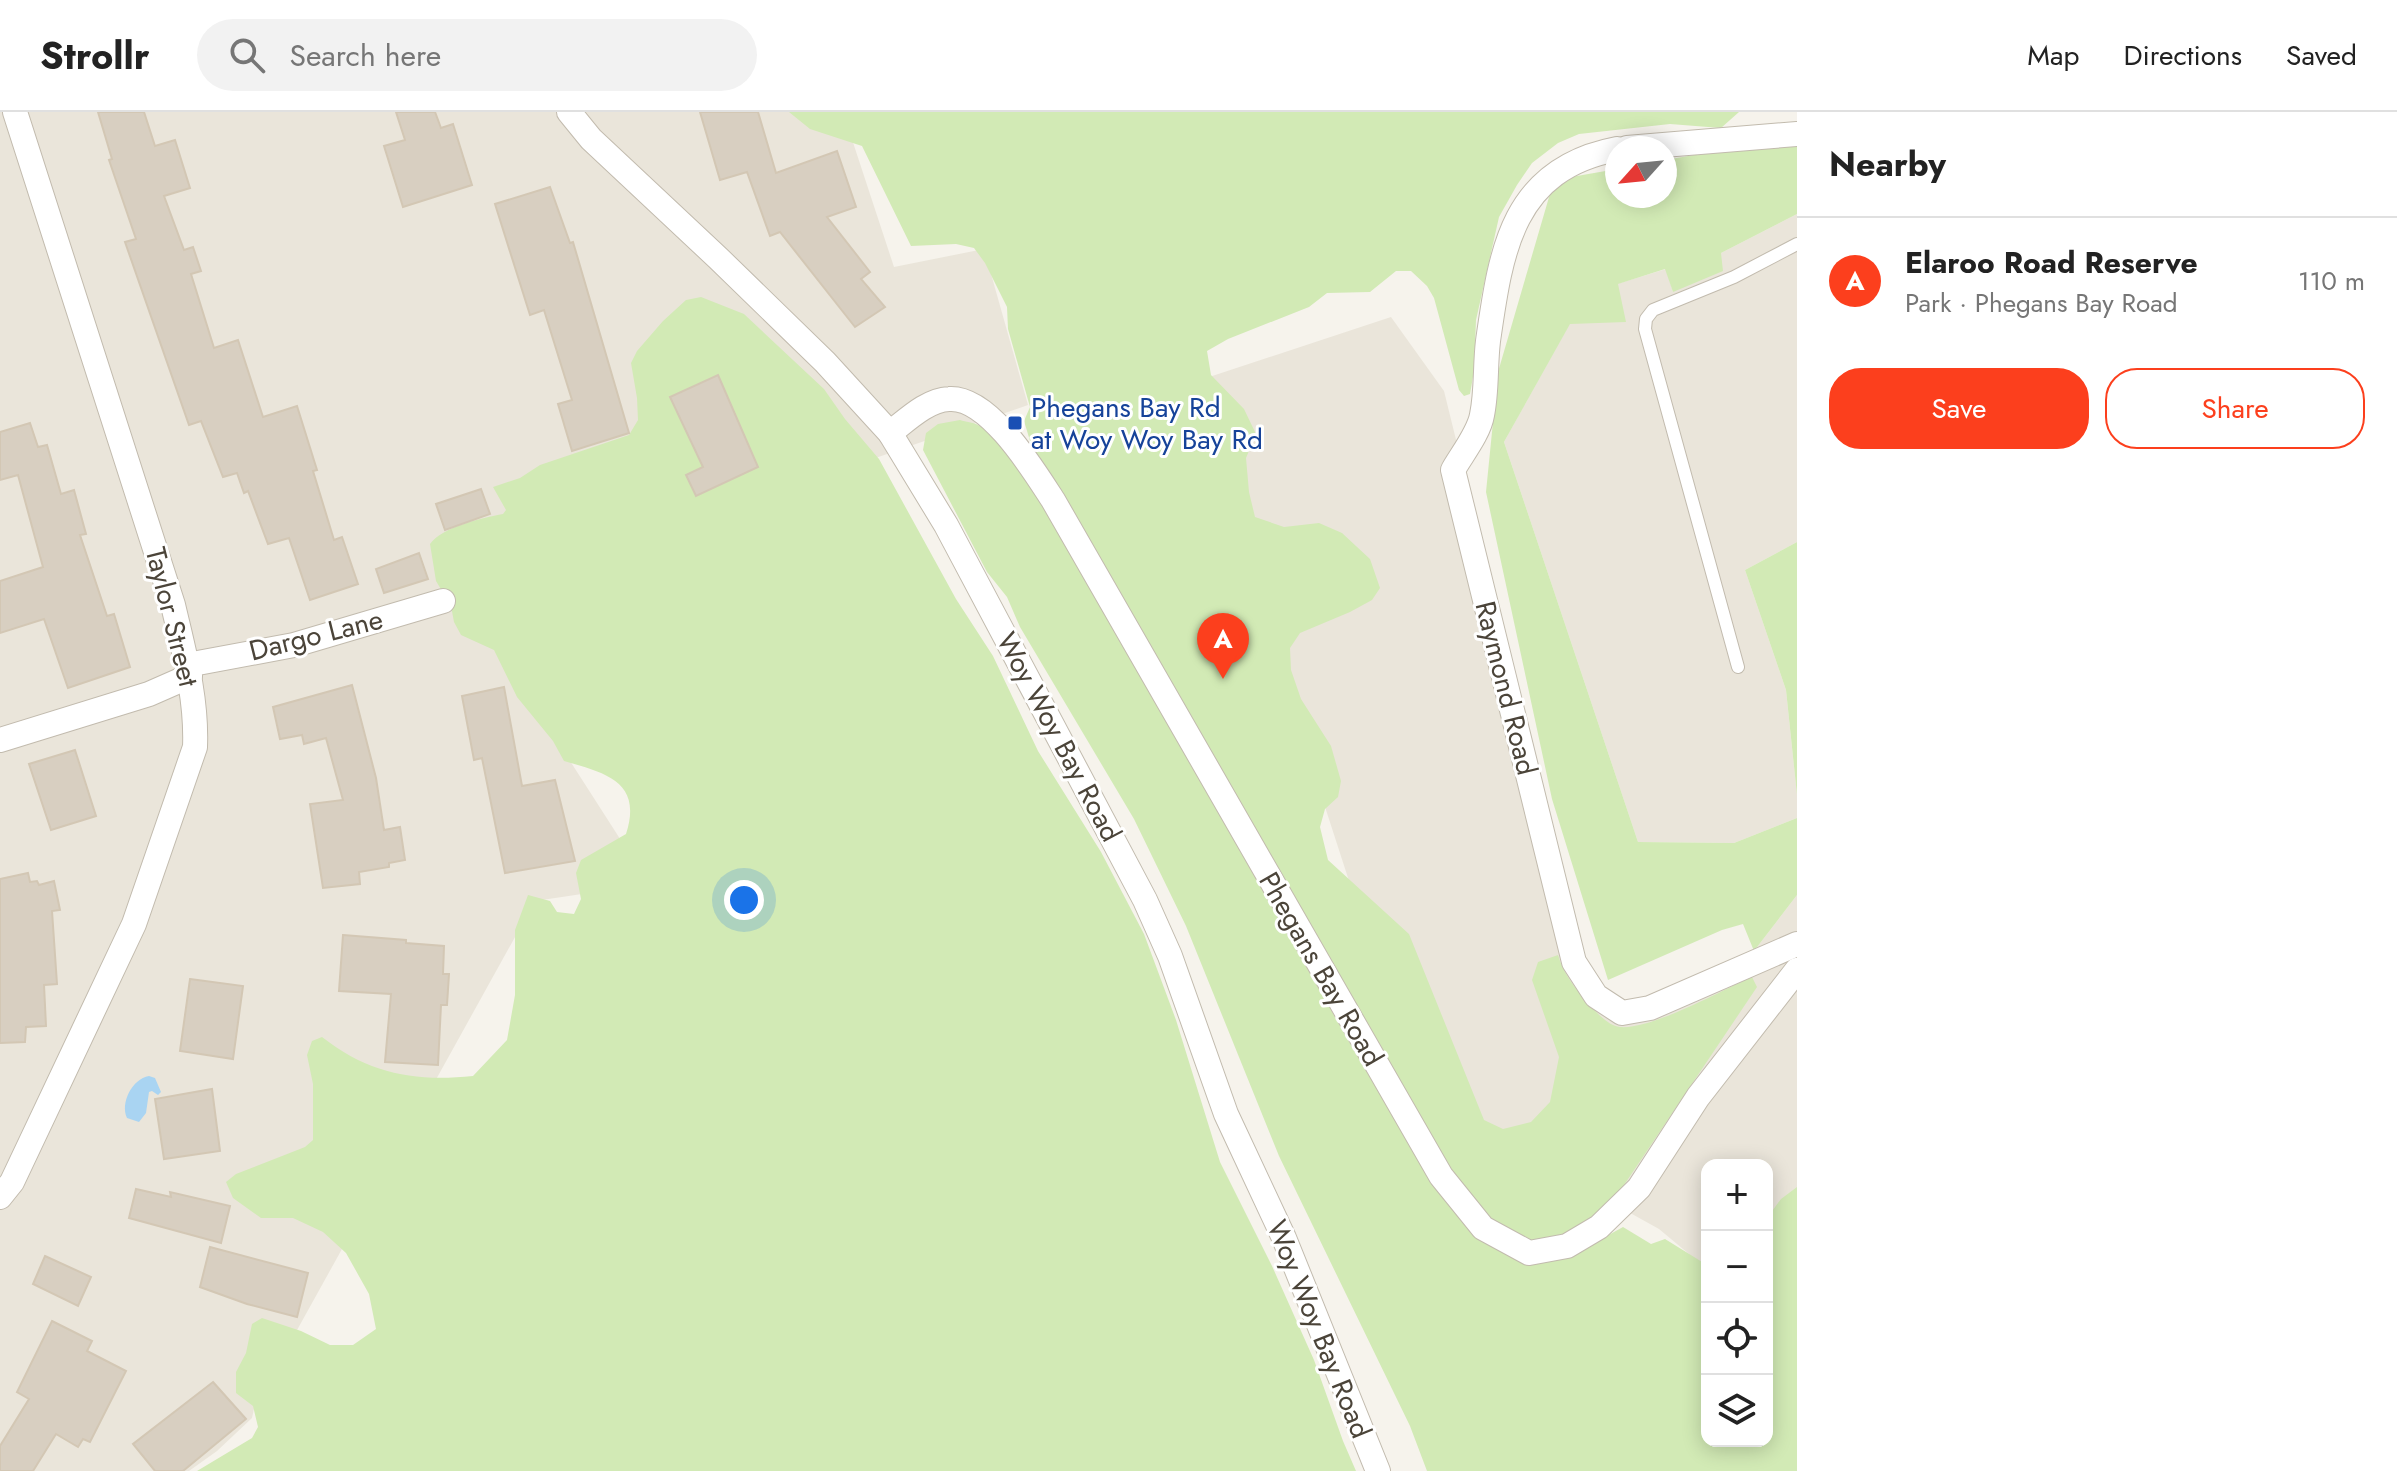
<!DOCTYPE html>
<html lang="en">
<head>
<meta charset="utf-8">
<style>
	:root { --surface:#fff; --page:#f2f2f2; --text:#222; --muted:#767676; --line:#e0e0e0; --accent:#fc3f1d }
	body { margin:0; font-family:Jost,sans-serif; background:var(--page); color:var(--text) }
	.controls { position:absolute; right:24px; bottom:24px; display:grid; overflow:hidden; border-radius:16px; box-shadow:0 4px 20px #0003 }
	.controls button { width:72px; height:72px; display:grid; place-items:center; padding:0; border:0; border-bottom:2px solid var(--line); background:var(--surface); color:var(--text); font:40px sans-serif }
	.compass { position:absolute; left:1605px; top:24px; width:72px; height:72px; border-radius:50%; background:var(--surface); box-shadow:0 4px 20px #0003; rotate:243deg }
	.you { position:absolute; left:744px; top:788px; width:28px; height:28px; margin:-20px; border:6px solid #fff; border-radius:50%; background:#1a73e8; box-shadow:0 0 0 12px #1a73e833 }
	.badge { display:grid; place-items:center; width:52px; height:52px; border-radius:50%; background:var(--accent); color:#fff; font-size:26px; font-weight:700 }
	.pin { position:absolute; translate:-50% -66px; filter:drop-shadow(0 2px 4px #0008) }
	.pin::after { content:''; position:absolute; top:42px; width:28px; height:24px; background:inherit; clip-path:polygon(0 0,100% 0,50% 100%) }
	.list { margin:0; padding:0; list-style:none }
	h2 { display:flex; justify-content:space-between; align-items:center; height:104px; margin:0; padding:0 32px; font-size:34px }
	h2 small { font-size:26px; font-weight:400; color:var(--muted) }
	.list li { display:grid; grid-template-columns:52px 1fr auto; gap:24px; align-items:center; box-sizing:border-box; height:128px; padding:0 32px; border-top:2px solid var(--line) }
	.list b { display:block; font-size:30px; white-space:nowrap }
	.list p { margin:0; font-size:26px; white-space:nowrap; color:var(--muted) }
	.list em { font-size:26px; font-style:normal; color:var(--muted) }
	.actions { display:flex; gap:16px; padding:24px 32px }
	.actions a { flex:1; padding:18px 0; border:2px solid var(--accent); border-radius:32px; text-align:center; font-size:28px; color:var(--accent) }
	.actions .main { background:var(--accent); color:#fff }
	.icon { flex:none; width:44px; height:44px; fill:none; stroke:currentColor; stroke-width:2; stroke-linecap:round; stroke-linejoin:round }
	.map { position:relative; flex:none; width:1797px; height:1359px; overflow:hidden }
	header { display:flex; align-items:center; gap:48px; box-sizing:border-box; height:112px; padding:0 40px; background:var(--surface); border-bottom:2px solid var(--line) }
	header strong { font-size:38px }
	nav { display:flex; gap:44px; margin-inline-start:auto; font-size:28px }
	.search { width:560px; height:72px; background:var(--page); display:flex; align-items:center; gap:20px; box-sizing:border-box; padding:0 28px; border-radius:44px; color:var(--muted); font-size:30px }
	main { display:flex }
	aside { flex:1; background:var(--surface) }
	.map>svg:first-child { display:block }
	.residential { fill:#eae5da }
	.green { fill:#d2eab5 }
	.water { fill:#a9d4f2 }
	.building { fill:#d8cfc1; stroke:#d3c7b4; stroke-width:2 }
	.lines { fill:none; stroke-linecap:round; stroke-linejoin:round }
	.service-casing { stroke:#c2bbae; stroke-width:14 }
	.minor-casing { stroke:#c2bbae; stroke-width:26 }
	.service { stroke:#fff; stroke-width:12 }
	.minor { stroke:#fff; stroke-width:24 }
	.transit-dot { fill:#1a4fb4; stroke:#fff; stroke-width:3 }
	.labels { text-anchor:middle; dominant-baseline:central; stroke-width:6; stroke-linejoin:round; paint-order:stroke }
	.transit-label { font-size:28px; fill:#164399; stroke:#fff; text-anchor:start }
	.street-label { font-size:28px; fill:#4b4439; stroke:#fff }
</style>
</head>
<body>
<header>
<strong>Strollr</strong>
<div class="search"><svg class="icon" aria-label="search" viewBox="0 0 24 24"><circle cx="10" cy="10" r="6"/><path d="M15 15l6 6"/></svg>Search here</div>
<nav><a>Map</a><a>Directions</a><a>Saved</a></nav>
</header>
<main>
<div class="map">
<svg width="1797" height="1359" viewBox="0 0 1797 1359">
	<rect width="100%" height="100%" fill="#f6f3ec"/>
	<g class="residential">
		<path d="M 0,0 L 843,0 L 894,155 L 984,137 L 1028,293 L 841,358 L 477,504 L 649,772 L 535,789 L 266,1274 L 257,1283 L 252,1306 L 217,1339 L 189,1359 L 0,1359 Z"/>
		<path d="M 1797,102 L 1797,430 L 1745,458 L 1786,578 L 1797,683 L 1797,706 L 1734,731 L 1638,730 L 1504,330 L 1570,211 L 1617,172 L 1666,157 L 1673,180 L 1721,141 Z"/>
		<path d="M 1391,205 L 1444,279 L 1583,843 L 1608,882 L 1626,892 L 1648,889 L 1754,839 L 1797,783 L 1797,1146 L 1767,1208 L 1767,1053 L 1707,1053 L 1707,1157 L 1659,1117 L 1486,1021 L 1373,843 L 1188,272 Z"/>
	</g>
	<g class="green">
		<path d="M 789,0 L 1739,0 L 1721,16 L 1670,12 L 1579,22 L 1558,31 L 1532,51 L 1517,73 L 1499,105 L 1476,208 L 1474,259 L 1470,282 L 1464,284 L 1459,278 L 1434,186 L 1427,174 L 1411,159 L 1396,159 L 1370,180 L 1327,181 L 1309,195 L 1228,227 L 1207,239 L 1211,263 L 1244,297 L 1256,322 L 1246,346 L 1249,380 L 1255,405 L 1284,415 L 1319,411 L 1342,421 L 1370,447 L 1380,476 L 1372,488 L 1350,500 L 1300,521 L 1290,536 L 1291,558 L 1301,587 L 1331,634 L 1341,669 L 1338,685 L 1325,697 L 1320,715 L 1328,748 L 1409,822 L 1484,1008 L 1503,1017 L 1531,1010 L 1550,990 L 1559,945 L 1532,868 L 1538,850 L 1558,843 C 1563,861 1575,876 1587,890 C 1595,899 1608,914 1620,915 C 1651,918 1722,878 1752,865 L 1757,875 L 1620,1079 L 1590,1108 L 1559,1126 L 1532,1129 L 1492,1110 L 1451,1058 L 1034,342 L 1024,309 L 1030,295 L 1008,217 L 1007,195 L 985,151 L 974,136 L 956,132 L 911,134 L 862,34 L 810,17 Z"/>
		<path d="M 1797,34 L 1797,102 L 1721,141 L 1723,159 L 1673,180 L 1665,157 L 1618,172 L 1626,210 L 1570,212 L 1504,330 L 1638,730 L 1734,731 L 1797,706 L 1797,783 L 1754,839 L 1743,812 L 1722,818 L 1608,868 L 1552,687 L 1486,380 L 1498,260 L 1554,68 L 1617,57 L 1617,84 L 1665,84 L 1665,48 L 1717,39 Z"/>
		<path d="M 701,185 L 744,202 L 824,277 L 845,307 L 879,347 L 956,487 L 993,544 L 1038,639 L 1101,740 L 1144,822 L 1176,908 L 1220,1050 L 1272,1154 L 1314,1248 L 1343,1329 L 1356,1359 L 197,1359 L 252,1326 L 258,1315 L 253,1294 L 236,1281 L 236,1260 L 246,1241 L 252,1212 L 262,1206 L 301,1219 L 330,1233 L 353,1233 L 376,1217 L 369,1182 L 346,1141 L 323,1120 L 293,1106 L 261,1106 L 233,1086 L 226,1070 L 236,1062 L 305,1035 L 313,1028 L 313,972 L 307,943 L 312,929 L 322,925 C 369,962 415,970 473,964 L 507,928 L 515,883 L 515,818 L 528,783 L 550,789 L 557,800 L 574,802 L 581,787 L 576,761 L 581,748 L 626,722 C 643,669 605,661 564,649 L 553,629 L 517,585 L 494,538 L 461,523 L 454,510 L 451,494 L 436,469 L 430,432 C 442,415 482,406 503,402 L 506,398 L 493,375 L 520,366 L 540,353 L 629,323 L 638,308 L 637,286 L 631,251 L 637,239 L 663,209 L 686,188 Z"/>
		<path d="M 960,308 C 966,310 973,310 978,313 C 1008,327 1044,395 1062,424 L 1351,933 L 1411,1033 L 1465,1113 L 1479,1128 L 1528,1153 L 1571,1144 L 1623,1115 L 1651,1132 L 1665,1127 L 1707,1153 L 1707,1329 L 1767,1329 L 1767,1106 L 1781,1087 L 1797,1075 L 1797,1359 L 1427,1359 L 1410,1314 L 1279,1044 L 1186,814 L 1134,707 L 1020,515 L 1007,485 L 987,460 L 923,338 L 926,321 L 938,312 Z"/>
		<path d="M 1797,430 L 1797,683 L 1786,578 L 1745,458 Z"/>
	</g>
	<path class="water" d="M 149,964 L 155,966 L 161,980 L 158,983 L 152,979 L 149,980 L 146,1001 L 139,1010 L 127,1006 C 120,991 132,967 149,964 Z"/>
	<g class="building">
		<path d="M 98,0 L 144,0 L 155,34 L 175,28 L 190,76 L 164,84 L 184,138 L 193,135 L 201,159 L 191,162 L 214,236 L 238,228 L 263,305 L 297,294 L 317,358 L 313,359 L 334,428 L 342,425 L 358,472 L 310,488 L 289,426 L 268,432 L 248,379 L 244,381 L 237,361 L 223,365 L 201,309 L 189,313 L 125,130 L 136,127 L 109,48 L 112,47 Z"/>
		<path d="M 396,0 L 435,0 L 441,16 L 453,12 L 472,73 L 403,95 L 384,34 L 405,28 Z"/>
		<path d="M 700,0 L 758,0 L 776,61 L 837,39 L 856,95 L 827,105 L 870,160 L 861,167 L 885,195 L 855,215 L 780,120 L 770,124 L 747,60 L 720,68 Z"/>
		<path d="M 550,75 L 570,131 L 573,130 L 629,321 L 572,339 L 558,292 L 572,288 L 544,198 L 530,203 L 495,92 Z"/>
		<path d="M 718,263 L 758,355 L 696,384 L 686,363 L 703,355 L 670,285 Z"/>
		<path d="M 30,311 L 38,335 L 47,333 L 61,382 L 74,378 L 86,422 L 80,423 L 107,504 L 114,502 L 130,555 L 68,576 L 44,507 L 0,521 L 0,469 L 43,455 L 18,363 L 0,368 L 0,320 Z"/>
		<path d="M 481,377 L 490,402 L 445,418 L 436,392 Z"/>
		<path d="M 419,441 L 428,467 L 384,481 L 376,457 Z"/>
		<path d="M 352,573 L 376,666 L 384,718 L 400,715 L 405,748 L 389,751 L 389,755 L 359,760 L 360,772 L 323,776 L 310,692 L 343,688 L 326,626 L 304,632 L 302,623 L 280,627 L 273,595 Z"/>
		<path d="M 504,575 L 522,674 L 555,668 L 575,749 L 505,761 L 482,646 L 474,648 L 462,584 Z"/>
		<path d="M 75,638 L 96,704 L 51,718 L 29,652 Z"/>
		<path d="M 28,761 L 30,770 L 37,769 L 39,773 L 54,769 L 60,798 L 52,799 L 57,872 L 44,873 L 46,914 L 26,915 L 25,930 L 0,931 L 0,767 Z"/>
		<path d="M 343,823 L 406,828 L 406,831 L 444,834 L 443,862 L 449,862 L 447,893 L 441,893 L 438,953 L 385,950 L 391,882 L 339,879 Z"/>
		<path d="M 190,867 L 243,874 L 233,947 L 180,939 Z"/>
		<path d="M 212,977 L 220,1039 L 164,1047 L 155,987 Z"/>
		<path d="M 136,1077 L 171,1085 L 170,1080 L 230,1094 L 221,1131 L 129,1106 Z"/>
		<path d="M 210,1135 L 308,1161 L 297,1205 L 247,1192 L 200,1175 Z"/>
		<path d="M 45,1144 L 91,1165 L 78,1194 L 33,1172 Z"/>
		<path d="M 52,1209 L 92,1229 L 87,1239 L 126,1259 L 90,1330 L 83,1327 L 78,1335 L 56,1322 L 33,1359 L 0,1359 L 0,1334 L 29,1287 L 17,1280 Z"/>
		<path d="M 213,1270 L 246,1307 L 183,1359 L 155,1359 L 133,1332 Z"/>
	</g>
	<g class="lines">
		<defs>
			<path id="service" d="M 1738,555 L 1645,217 L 1646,207 L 1653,198 L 1734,165 L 1797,132"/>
			<g id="minor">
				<path d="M 569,0 L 591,27 L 718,146 L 825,250 L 890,321 L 946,413 L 1145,788 L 1170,844 L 1226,1002 L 1284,1126 L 1378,1359"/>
				<path d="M 1627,36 L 1797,22"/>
				<path d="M 1617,37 C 1512,57 1501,138 1488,229 C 1485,254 1487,279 1482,303 C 1479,321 1462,342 1453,358 L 1574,850 L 1596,884 L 1622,901 L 1650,896 L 1797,832"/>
				<path d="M 890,321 C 907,308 927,288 949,287 C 989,284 1034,359 1053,388 L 1441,1064 L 1483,1116 L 1529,1141 L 1567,1134 L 1599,1115 L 1639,1076 L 1698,985 L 1797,858"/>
				<path d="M 187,553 L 294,533 L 443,489"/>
				<path d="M 0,628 L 149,582 L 190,564"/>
				<path d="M 0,1085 L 12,1070 L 134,812 L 195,635 C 197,586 184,540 173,493 L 15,0"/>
			</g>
		</defs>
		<use href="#service" class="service-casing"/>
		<use href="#minor" class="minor-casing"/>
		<use href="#service" class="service"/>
		<use href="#minor" class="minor"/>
	</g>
	<rect class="transit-dot" x="1007" y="303" width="16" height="16" rx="4"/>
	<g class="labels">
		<g class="transit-label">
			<text x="1031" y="295">Phegans Bay Rd<tspan x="1031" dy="32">at Woy Woy Bay Rd</tspan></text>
		</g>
		<g class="street-label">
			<text transform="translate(172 505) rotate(76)">Taylor Street</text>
			<text transform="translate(316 523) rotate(-14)">Dargo Lane</text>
			<text transform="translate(1506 576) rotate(76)">Raymond Road</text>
			<text transform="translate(1059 625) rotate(62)">Woy Woy Bay Road</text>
			<text transform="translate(1321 857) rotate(60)">Phegans Bay Road</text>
			<text transform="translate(1319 1217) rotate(68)">Woy Woy Bay Road</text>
		</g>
	</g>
</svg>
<div class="controls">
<button>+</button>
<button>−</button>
<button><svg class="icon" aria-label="locate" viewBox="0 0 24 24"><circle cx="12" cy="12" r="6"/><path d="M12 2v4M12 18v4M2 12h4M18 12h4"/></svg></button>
<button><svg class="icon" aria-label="layers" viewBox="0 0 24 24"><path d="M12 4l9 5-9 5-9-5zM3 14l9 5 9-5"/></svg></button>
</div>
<svg class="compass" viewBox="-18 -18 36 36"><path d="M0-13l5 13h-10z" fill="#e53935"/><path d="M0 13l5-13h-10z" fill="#767676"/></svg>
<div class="you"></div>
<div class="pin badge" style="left:1223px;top:567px">A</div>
</div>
<aside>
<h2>Nearby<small></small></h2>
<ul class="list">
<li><span class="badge">A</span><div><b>Elaroo Road Reserve</b><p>Park · Phegans Bay Road</p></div><em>110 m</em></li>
</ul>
<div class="actions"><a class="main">Save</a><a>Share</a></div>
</aside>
</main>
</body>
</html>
